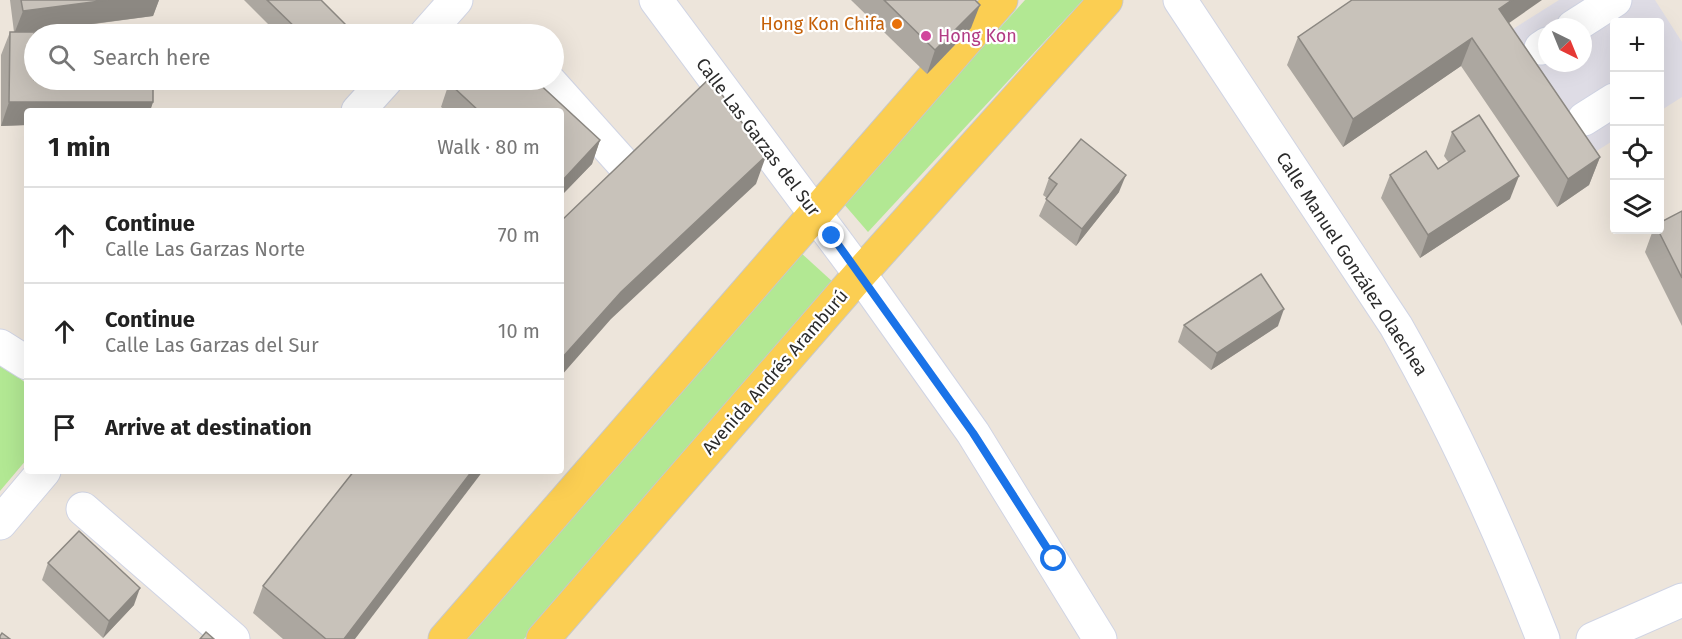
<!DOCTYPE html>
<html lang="en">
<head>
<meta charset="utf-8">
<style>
	:root { --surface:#fff; --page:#f2f2f2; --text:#222; --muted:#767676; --line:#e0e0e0 }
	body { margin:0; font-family:"Fira Sans",sans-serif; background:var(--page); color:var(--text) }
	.controls { position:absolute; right:18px; top:18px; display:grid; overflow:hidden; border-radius:6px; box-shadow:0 6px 24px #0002 }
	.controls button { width:54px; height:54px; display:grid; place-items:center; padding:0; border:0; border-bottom:2px solid var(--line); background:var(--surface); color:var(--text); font:30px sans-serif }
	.compass { position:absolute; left:1538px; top:18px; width:54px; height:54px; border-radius:50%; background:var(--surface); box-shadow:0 6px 24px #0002; rotate:137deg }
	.stop { position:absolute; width:18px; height:18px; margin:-14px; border:4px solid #1a73e8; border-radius:50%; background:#fff }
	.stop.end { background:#1a73e8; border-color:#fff; box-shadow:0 2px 6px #0008 }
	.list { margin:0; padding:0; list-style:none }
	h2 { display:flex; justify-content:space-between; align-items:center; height:78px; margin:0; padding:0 24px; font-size:26px }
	h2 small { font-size:20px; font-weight:400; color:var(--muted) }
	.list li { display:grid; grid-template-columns:39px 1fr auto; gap:18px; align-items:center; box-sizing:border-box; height:96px; padding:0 24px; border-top:2px solid var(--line) }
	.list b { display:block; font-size:22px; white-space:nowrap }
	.list p { margin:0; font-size:20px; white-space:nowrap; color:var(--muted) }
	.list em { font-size:20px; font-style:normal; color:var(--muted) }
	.icon { flex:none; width:33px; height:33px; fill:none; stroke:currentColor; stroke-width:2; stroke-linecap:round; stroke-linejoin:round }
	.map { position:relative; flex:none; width:1682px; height:639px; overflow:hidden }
	.search { position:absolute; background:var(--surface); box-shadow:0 6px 24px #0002; left:24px; top:24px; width:540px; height:66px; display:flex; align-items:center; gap:15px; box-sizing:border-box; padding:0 21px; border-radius:33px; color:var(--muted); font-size:22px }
	.panel { position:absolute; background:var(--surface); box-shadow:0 6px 24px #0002; left:24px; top:108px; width:540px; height:366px; border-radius:6px }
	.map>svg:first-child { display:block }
	.industrial { fill:#dedce5; fill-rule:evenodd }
	.green { fill:#b2e893 }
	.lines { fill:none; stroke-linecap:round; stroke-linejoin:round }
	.minor-casing { stroke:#d0d4e4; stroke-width:35 }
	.major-casing { stroke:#c8c8c8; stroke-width:35 }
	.minor { stroke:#fff; stroke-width:33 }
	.major { stroke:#fbce52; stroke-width:33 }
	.wall { fill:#aca7a0 }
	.shaded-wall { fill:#8c8882 }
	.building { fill:#c8c2ba; stroke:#8c8882; stroke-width:1.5 }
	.route { stroke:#1a73e8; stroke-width:8 }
	.food-dot { fill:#e8710a; stroke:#fff; stroke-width:2 }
	.hotel-dot { fill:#d1479c; stroke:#fff; stroke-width:2 }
	.labels { text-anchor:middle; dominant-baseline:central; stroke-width:4.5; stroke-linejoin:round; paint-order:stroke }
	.food-label { font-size:18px; fill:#c56008; stroke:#fff; text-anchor:end }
	.hotel-label { font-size:18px; fill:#b23c85; stroke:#fff; text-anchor:start }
	.street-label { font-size:18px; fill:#2a2a2a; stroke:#fff }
</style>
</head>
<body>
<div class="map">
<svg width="1682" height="639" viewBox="0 0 1682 639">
	<rect width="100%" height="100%" fill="#ede5db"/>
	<path class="industrial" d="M 1559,0 L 1655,0 L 1682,42 L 1682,97 L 1660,111 L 1660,22 L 1614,22 L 1614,140 L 1592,154 L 1513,29 ZM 1547,27 L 1583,27 L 1583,63 L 1547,63 Z"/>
	<g class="green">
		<path d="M 1025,0 L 1083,0 L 868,232 L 843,203 Z"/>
		<path d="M 800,252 L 834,283 L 524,639 L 464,639 Z"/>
		<path d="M 0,363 L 27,384 L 27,459 L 0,491 Z"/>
	</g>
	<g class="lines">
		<defs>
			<g id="minor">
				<path d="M 656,0 L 860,274 L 973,433 L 1100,639"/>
				<path d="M 1180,0 L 1396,326 C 1453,426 1501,532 1543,639"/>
				<path d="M 1573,27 L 1615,0"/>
				<path d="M 426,34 L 456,0"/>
				<path d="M 1541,48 L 1547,44"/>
				<path d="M 549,81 L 626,167"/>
				<path d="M 358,111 L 386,80"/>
				<path d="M 1584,119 L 1614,100"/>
				<path d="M 0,346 L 27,363"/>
				<path d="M 83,509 L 233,639"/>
				<path d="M 0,523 L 44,471"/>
				<path d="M 1593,639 L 1682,600"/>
			</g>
			<g id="major">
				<path d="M 445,639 L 1001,0"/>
				<path d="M 543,639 L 860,274 L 1106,0"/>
			</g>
		</defs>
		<use href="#minor" class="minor-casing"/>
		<use href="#major" class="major-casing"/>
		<use href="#minor" class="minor"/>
		<use href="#major" class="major"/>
	</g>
	<g class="wall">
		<path d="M 10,0 L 159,0 L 153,16 L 35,32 L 153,102 L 150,111 L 27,111 L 27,125 L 1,126 L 1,55 L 10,32 L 14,32 Z"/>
		<path d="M 244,0 L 321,0 L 349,28 L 346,34 L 278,34 Z"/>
		<path d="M 851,0 L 975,0 L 971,28 L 927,74 Z"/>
		<path d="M 1508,23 L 1600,157 L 1589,185 L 1557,207 L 1461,66 L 1343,147 L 1287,65 L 1298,37 Z"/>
		<path d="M 453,80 L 535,80 L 600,140 L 592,164 L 561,196 L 561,111 L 446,111 L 441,107 L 449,83 Z"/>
		<path d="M 1452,132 L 1510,199 L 1420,258 L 1381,198 L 1390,175 L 1438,169 L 1449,163 L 1444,156 Z"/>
		<path d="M 1049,178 L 1119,192 L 1076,246 L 1039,216 L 1047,198 L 1043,195 Z"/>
		<path d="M 1682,211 L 1682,326 L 1645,252 L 1653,230 L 1659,230 Z"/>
		<path d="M 1184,325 L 1278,326 L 1211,370 L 1178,342 Z"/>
		<path d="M 48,563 L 134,605 L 103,638 L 42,580 Z"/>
		<path d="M 263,586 L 355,639 L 283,639 L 253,613 Z"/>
	</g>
	<g class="shaded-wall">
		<path d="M 108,0 L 159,0 L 153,16 L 14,34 L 23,11 Z"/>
		<path d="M 1512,0 L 1542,0 L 1489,37 L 1499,9 Z"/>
		<path d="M 980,5 L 971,28 L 927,74 L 935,50 Z"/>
		<path d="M 349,28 L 346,34 L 337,34 Z"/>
		<path d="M 1472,38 L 1461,66 L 1343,147 L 1353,119 Z"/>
		<path d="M 9,102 L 153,102 L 150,111 L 27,111 L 27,125 L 1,126 Z"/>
		<path d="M 600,140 L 592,164 L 561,196 L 561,182 Z"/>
		<path d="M 766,156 L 756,184 L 611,319 L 561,376 L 561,359 L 621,292 Z"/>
		<path d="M 1600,157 L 1589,185 L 1557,207 L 1568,179 Z"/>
		<path d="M 1126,175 L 1119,192 L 1076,246 L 1082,229 Z"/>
		<path d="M 1519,176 L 1510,199 L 1420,258 L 1428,235 Z"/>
		<path d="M 1284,309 L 1278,326 L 1211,370 L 1217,353 Z"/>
		<path d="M 472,471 L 483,471 L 355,639 L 344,639 Z"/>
		<path d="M 140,588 L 134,605 L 103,638 L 109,621 Z"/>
	</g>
	<g class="building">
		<path d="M 21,0 L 108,0 L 23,11 Z"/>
		<path d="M 267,0 L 321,0 L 349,28 L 337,34 L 302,34 Z"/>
		<path d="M 884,0 L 975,0 L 980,5 L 935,50 Z"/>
		<path d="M 1352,0 L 1512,0 L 1499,9 L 1600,157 L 1568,179 L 1472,38 L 1353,119 L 1298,37 Z"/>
		<path d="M 10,32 L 154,32 L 154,34 L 34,34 L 34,80 L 153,80 L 153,102 L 9,102 Z"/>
		<path d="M 710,78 L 766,156 L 621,292 L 561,359 L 561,221 Z"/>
		<path d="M 453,80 L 535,80 L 600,140 L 561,182 L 561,111 L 479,111 L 449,83 Z"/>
		<path d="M 1479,115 L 1519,176 L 1428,235 L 1390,175 L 1426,151 L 1438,169 L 1465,151 L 1452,132 Z"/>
		<path d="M 1081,139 L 1126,175 L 1082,229 L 1046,199 L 1057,184 L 1049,178 Z"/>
		<path d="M 1682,211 L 1682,278 L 1658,230 L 1659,230 L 1659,223 Z"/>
		<path d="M 1261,274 L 1284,309 L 1217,353 L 1184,325 Z"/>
		<path d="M 354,471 L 472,471 L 344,639 L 326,639 L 263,586 Z"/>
		<path d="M 79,531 L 140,588 L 109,621 L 48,563 Z"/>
		<path d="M 206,632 L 214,639 L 200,639 Z"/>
		<path d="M 2,633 L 10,639 L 0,639 L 0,636 Z"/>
	</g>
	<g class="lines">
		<path class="route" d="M 832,236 L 973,433 L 1054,559"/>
	</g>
	<circle class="food-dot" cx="897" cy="24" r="6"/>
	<circle class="hotel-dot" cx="926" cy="36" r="6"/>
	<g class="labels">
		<g class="food-label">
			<text x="885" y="24">Hong Kon Chifa</text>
		</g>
		<g class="hotel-label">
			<text x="938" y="36">Hong Kon</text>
		</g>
		<g class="street-label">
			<text transform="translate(758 137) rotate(53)">Calle Las Garzas del Sur</text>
			<text transform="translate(1352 264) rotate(57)">Calle Manuel González Olaechea</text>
			<text transform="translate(775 372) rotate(-49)">Avenida Andrés Aramburú</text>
		</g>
	</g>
</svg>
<div class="controls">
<button>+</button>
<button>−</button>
<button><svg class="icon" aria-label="locate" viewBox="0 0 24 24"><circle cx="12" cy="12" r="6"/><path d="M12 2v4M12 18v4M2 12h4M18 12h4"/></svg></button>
<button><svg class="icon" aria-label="layers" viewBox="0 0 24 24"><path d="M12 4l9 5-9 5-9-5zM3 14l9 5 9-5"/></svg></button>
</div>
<svg class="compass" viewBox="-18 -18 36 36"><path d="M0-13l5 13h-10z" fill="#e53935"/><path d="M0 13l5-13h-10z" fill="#767676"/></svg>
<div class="stop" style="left:1054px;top:559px"></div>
<div class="stop end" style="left:832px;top:236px"></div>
<div class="search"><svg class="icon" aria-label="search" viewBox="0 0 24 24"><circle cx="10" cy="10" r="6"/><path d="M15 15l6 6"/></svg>Search here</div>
<section class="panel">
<h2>1 min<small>Walk · 80 m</small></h2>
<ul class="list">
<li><svg class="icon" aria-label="ahead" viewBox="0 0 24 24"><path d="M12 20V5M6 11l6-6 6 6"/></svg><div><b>Continue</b><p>Calle Las Garzas Norte</p></div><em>70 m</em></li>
<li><svg class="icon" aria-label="ahead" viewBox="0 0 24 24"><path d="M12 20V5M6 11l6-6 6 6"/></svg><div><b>Continue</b><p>Calle Las Garzas del Sur</p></div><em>10 m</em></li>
<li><svg class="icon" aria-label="arrive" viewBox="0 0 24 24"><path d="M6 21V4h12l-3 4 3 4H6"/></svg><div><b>Arrive at destination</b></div></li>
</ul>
</section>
</div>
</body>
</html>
